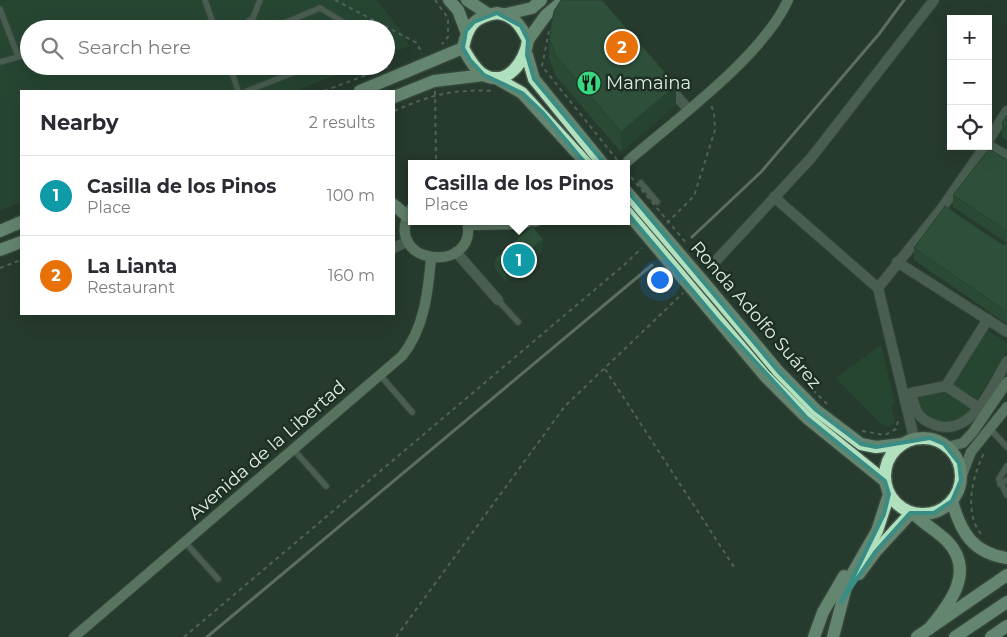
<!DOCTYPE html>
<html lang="en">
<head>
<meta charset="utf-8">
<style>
	:root { --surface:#fff; --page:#f7f7f7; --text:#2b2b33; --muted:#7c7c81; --line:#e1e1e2; --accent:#307956 }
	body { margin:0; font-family:Montserrat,sans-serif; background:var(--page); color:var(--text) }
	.controls { position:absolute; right:15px; top:15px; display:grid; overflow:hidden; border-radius:0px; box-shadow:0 5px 20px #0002 }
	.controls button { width:45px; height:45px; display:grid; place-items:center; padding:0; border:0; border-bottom:1px solid var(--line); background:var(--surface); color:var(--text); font:25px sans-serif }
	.you { position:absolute; left:659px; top:279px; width:18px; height:18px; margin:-12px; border:4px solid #fff; border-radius:50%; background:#1a73e8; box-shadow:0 0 0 8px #1a73e833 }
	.badge { display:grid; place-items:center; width:32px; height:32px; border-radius:50%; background:var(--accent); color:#fff; font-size:16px; font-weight:700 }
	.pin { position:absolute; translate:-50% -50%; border:2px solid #fff; box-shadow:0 1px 5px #0006 }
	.popup { position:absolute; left:408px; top:160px; width:222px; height:65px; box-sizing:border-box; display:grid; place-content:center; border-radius:0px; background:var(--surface); filter:drop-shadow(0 1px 4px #0005); font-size:16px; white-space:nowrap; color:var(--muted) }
	.popup b { font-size:19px; color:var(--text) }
	.popup::after { content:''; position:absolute; left:50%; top:100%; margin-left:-10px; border:10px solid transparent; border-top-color:var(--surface) }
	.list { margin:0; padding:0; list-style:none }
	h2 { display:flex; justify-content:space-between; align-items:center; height:65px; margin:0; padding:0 20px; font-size:21px }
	h2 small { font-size:16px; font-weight:400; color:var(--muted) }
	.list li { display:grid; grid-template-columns:32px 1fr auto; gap:15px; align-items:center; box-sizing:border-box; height:80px; padding:0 20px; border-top:1px solid var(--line) }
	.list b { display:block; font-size:19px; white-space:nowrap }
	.list p { margin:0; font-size:16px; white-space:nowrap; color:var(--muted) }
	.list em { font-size:16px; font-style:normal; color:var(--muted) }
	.icon { flex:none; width:28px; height:28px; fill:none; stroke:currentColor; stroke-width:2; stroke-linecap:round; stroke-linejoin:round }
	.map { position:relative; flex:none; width:1007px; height:637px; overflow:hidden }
	.search { position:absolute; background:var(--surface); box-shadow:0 5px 20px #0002; left:20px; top:20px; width:375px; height:55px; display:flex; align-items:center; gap:12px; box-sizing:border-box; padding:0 18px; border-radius:28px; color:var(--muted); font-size:19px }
	.panel { position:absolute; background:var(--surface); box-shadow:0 5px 20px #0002; left:20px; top:90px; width:375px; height:225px; border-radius:0px }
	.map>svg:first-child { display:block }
	.green { fill:#295438 }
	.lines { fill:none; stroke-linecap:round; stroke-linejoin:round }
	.lane-casing { stroke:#45564a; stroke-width:8 }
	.street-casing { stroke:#45564a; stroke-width:12 }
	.secondary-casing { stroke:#45564a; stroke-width:12 }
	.primary-casing { stroke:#45564a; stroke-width:15 }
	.path { stroke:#849389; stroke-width:2; stroke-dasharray:4 4; stroke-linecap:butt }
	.lane { stroke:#738a7a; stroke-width:5.5 }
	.street { stroke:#738a7a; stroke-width:10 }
	.secondary { stroke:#96baa1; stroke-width:10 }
	.primary { stroke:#b0e0be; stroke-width:12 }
	.rail { stroke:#9daba1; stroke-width:3 }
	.primary-bridge-casing { stroke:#45564a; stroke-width:15; stroke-linecap:butt }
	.path-bridge { stroke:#849389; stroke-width:2; stroke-dasharray:4 4; stroke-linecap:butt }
	.primary-bridge { stroke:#b0e0be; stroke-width:12 }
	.wall { fill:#305d40 }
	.shaded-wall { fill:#274c34 }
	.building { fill:#386c4a; stroke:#274c34 }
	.marked { fill:none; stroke:#398d85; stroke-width:4; stroke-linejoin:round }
	.labels { text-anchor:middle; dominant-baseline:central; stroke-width:5; stroke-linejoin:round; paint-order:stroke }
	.poi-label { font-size:18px; fill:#e0ebe3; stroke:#1d3023; text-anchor:start }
	.street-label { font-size:18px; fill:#e0ebe3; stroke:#1d3023 }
</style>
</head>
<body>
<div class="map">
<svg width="1007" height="637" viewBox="0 0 1007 637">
	<rect width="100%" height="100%" fill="#273a2d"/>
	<g class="green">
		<path d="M 0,0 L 376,0 L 399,28 L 409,46 L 386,55 L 386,29 L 29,29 L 29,66 L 358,66 L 295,91 L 21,91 L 21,202 L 0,210 Z"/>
		<path d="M 987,330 L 1007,343 L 1007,350 L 977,399 L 953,384 Z"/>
		<path d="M 881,345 L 895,404 L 891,405 L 895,422 L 889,427 L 880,423 L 836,378 Z"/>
		<path d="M 946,386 L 979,408 L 960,426 L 923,420 L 911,393 Z"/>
	</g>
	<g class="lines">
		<defs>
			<g id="lane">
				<path d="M 205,0 L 215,29"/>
				<path d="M 0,9 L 18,56"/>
				<path d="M 236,29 L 253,18 L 260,0"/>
				<path d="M 270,29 L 320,8 L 355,29"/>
				<path d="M 333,29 L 347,23"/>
				<path d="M 0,62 L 29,54"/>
				<path d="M 230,66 L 238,91"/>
				<path d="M 231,69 L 239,66"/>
				<path d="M 247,91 L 310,66"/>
				<path d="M 641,183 L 657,202"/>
				<path d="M 498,300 L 518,322"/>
				<path d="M 380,375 L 412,412"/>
				<path d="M 991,430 L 1007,447"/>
				<path d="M 293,449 L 326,486"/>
				<path d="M 1007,466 L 999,479 L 1007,495"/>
				<path d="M 1000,484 L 1007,480"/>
				<path d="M 185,542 L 218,579"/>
			</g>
			<g id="street">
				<path d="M 667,85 L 688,109"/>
				<path d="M 988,141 L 1007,111"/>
				<path d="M 988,145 L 1007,156"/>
				<path d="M 774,197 L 878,288 L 914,438"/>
				<path d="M 394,248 L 408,241"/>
				<path d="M 456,252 L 498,300"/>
				<path d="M 897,262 L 1007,332"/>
				<path d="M 713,264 L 811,158 L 934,0"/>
				<path d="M 878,288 L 942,208 L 985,146"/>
				<path d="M 946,386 L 911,393 C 916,411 916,418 935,425 C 972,438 992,386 1007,361"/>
				<path d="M 979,408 L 946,386 L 988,319"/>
			</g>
			<g id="secondary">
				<path d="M 628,161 C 675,120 763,56 788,0"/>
				<path d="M 412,207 C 377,266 480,276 467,221"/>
				<path d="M 468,225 L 517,224 L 537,221"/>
				<path d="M 947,447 L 963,443 L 973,432 L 1007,382"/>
				<path d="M 962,475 L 971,452 L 1007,407"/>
				<path d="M 74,637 L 402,356 C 424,329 428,293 431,258"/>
			</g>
			<g id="primary">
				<path d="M 449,0 L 458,10 L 466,31"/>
				<path d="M 467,0 L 488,14"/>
				<path d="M 497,13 C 514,15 521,26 528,40 C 526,60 507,88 484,75 C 475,70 468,57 463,48 C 467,27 474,16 497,13 Z"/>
				<path d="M 506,14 L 532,8 L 541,0"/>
				<path d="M 528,40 L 546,15 L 564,0"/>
				<path d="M 527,55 L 534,79 L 603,164"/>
				<path d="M 496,78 L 522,93 L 587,164"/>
				<path d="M 360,91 L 463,48"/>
				<path d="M 394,97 L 434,81 L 484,75"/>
				<path d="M 394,205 L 407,216"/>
				<path d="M 0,231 L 21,222"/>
				<path d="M 0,250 L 21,242"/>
				<path d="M 712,292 L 778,371 L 816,410 L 861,444 L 876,447 L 902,444"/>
				<path d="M 702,301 L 765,376 L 807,418 L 885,481"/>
				<circle cx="923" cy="476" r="38"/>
				<path d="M 952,501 C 961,533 973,553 1007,558"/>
				<path d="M 914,514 C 924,524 937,531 947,541 C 976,571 950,604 929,629"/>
				<path d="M 859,574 L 876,551 L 911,513"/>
				<path d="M 814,637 L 823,612 L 844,576"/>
				<path d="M 833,637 L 847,583 L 877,531 L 889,494"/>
				<path d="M 917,637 L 1007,575"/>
				<path d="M 955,637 L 1007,602"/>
				<path d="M 991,637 L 1007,626"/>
			</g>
		</defs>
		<use href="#lane" class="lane-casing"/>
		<use href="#street" class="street-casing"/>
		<use href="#secondary" class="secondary-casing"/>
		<use href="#primary" class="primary-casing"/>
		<g class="path">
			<path d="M 335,0 L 417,43 L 422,54"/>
			<path d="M 435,0 L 448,18 L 448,37 L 442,44"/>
			<path d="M 549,31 L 542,66 L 618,161"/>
			<path d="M 324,91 L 390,66"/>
			<path d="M 435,91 L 436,164"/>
			<path d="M 394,111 C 433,94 453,89 495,91"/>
			<path d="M 667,223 L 694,196 L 715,130 L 714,112 L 710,103"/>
			<path d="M 0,268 L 21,260"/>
			<path d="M 605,369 L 736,570"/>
			<path d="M 813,390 L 827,404"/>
			<path d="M 862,431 L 885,435 L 896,429 L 899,417"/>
			<path d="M 981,534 C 963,512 973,474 985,451"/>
			<path d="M 184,637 L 624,265 L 642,248"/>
			<path d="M 396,637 L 565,406 L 683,293"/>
		</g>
		<use href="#lane" class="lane"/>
		<use href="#street" class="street"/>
		<use href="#secondary" class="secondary"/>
		<use href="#primary" class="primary"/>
		<g class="rail">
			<path d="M 692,237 L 761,172 L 879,34 L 904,0"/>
			<path d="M 207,637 L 652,265"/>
		</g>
		<defs>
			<g id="primary-bridge">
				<path d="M 626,191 L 712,292"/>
				<path d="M 626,211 L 702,301"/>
			</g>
		</defs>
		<use href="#primary-bridge" class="primary-bridge-casing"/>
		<path class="path-bridge" d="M 626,171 L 687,244"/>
		<use href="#primary-bridge" class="primary-bridge"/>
	</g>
	<g class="wall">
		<path d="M 549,38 L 676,105 L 621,152 L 556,76 L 549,58 Z"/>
		<path d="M 1007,115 L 1007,141 L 1002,137 L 1002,123 Z"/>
		<path d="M 1007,160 L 1007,243 L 953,207 L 953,195 Z"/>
		<path d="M 1007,244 L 1007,324 L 914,260 L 914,248 Z"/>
		<path d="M 543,250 L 506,282 L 495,269 L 495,259 Z"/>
	</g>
	<g class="shaded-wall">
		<path d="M 676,85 L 676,105 L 621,152 L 621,132 Z"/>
		<path d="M 543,239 L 543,250 L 506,282 L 506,271 Z"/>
	</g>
	<g class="building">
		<path d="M 561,0 L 602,0 L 676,85 L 621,132 L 556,56 L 549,38 L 554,11 Z"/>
		<path d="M 1007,115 L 1007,127 L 1002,123 Z"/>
		<path d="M 989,149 L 1007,160 L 1007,231 L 953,195 Z"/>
		<path d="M 945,206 L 1003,245 L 1007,244 L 1007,312 L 914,248 Z"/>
		<path d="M 532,226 L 543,239 L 506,271 L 495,259 Z"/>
	</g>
	<path d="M0 0H1007V637H0ZM 497,13 L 521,26 L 528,40 L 527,55 L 534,79 L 778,371 L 816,410 L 861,444 L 876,447 L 930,438 L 944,444 L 959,463 L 961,480 L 952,501 L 934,513 L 910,513 L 876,551 L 841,602 L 884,514 L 889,494 L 885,481 L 807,418 L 719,322 L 543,113 L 522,93 L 484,75 L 470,60 L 463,48 L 466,31 L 474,22 Z" fill="#273a2d" fill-opacity=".55" fill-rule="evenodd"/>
	<path class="marked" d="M 497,13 L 521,26 L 528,40 L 527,55 L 534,79 L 778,371 L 816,410 L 861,444 L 876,447 L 930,438 L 944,444 L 959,463 L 961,480 L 952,501 L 934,513 L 910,513 L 876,551 L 841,602 L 884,514 L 889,494 L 885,481 L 807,418 L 719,322 L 543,113 L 522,93 L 484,75 L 470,60 L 463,48 L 466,31 L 474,22 Z"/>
	<defs>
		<symbol id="restaurant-disc" viewBox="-11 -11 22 22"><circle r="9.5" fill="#36d880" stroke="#1d3023"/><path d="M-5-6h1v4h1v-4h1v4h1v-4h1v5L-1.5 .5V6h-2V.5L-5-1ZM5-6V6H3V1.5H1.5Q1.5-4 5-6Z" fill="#111"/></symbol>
	</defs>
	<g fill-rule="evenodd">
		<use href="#restaurant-disc" x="575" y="69" width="28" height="28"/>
	</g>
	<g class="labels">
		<g class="poi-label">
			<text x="606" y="83">Mamaina</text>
		</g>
		<g class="street-label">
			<text transform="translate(756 315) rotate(49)">Ronda Adolfo Suárez</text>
			<text transform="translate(267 450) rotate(-41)">Avenida de la Libertad</text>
		</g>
	</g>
</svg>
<div class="controls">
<button>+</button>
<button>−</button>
<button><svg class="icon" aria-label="locate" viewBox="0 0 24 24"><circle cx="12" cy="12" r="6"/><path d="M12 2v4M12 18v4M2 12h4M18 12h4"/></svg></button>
</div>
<div class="you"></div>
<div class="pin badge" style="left:519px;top:260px;background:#0f9aa8">1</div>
<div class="popup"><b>Casilla de los Pinos</b>Place</div>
<div class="pin badge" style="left:622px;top:47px;background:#e8710a">2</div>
<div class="search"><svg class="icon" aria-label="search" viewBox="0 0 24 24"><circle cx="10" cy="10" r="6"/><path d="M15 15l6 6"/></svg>Search here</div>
<section class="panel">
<h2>Nearby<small>2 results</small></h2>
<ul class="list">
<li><span class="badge" style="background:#0f9aa8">1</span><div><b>Casilla de los Pinos</b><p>Place</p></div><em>100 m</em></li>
<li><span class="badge" style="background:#e8710a">2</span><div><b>La Lianta</b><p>Restaurant</p></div><em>160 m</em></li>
</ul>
</section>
</div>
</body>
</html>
